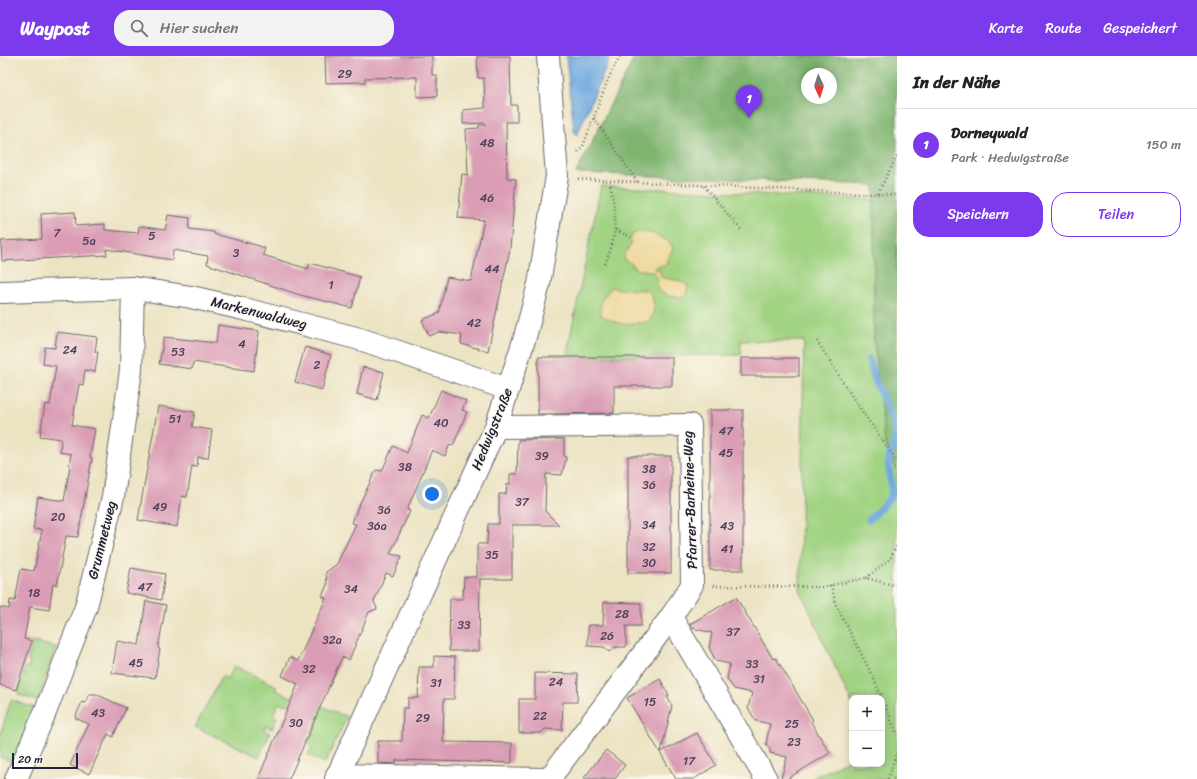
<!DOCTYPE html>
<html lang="de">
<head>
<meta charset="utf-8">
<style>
	:root { --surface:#fff; --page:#f2f2f2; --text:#222; --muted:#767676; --line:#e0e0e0; --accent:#7c3aed }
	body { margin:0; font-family:Sriracha,sans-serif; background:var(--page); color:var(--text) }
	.controls { position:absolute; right:12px; bottom:12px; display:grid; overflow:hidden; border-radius:8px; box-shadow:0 2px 10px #0003 }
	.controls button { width:36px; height:36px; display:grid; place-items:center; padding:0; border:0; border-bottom:1px solid var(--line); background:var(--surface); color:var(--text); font:20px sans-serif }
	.compass { position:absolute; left:801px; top:12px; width:36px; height:36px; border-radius:50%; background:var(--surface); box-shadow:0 2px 10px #0003; rotate:176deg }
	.scale { position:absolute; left:12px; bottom:10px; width:66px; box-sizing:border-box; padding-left:4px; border:2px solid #22223b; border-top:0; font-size:11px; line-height:14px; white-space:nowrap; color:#22223b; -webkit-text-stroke:3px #fbf7ec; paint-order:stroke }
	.you { position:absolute; left:432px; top:438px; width:14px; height:14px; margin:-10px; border:3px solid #fff; border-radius:50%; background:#1a73e8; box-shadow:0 0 0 6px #1a73e833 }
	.badge { display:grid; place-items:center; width:26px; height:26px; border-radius:50%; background:var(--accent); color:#fff; font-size:13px; font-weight:700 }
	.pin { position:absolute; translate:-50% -33px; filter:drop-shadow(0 1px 2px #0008) }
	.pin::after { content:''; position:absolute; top:21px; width:14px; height:12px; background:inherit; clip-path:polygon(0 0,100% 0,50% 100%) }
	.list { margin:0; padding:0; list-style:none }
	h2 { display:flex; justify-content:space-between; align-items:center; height:52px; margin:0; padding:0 16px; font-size:17px }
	h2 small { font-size:13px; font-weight:400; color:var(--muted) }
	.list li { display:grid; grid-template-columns:26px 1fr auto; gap:12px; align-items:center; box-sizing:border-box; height:72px; padding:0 16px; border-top:1px solid var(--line) }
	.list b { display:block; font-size:15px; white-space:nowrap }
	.list p { margin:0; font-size:13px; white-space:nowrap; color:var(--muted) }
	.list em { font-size:13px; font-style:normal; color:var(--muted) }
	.actions { display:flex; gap:8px; padding:12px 16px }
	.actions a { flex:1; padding:9px 0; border:1px solid var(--accent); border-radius:16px; text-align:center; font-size:14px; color:var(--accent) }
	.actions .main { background:var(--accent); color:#fff }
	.icon { flex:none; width:22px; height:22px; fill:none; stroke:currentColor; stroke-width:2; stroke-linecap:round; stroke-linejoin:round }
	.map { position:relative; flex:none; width:897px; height:723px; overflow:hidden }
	header { display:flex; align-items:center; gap:24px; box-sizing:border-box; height:56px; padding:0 20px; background:var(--accent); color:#fff }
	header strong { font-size:19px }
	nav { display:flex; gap:22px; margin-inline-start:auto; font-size:14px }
	.search { width:280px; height:36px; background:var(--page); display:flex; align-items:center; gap:10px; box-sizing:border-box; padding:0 14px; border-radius:16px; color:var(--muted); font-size:15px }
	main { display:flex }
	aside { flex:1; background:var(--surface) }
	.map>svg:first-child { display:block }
	.green { fill:#a1d383; stroke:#627a5f }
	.forest { fill:#80b571; stroke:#516c56; fill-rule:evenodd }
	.sand { fill:#eeda9e; stroke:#887e6c }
	.water { fill:#6ea8de; stroke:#48658c }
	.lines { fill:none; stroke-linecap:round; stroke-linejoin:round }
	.stream { stroke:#6ea8de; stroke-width:7 }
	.building { fill:#da9db5 }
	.street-casing { stroke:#69666a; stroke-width:24 }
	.path { stroke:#69666a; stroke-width:2.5; stroke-dasharray:1 3; stroke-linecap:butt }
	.street { stroke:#fff; stroke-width:22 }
	.labels { text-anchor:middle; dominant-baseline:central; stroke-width:3; stroke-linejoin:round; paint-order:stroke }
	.number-label { font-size:12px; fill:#50415a }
	.street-label { font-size:14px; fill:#22223b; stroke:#fbf7ec }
</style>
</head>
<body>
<header>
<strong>Waypost</strong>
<div class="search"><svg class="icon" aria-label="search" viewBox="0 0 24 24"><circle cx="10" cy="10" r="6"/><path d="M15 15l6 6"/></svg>Hier suchen</div>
<nav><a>Karte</a><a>Route</a><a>Gespeichert</a></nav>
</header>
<main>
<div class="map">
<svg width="897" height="723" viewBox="0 0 897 723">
	<rect width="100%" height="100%" fill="#fbf7ec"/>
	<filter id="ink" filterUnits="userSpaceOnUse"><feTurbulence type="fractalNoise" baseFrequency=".025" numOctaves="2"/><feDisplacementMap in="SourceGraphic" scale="8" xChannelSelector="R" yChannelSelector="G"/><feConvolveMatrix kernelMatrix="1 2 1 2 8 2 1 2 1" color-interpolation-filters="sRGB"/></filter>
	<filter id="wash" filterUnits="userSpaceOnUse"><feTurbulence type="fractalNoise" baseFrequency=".012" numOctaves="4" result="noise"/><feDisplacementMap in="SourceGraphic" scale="16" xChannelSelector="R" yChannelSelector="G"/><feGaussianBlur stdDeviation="0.9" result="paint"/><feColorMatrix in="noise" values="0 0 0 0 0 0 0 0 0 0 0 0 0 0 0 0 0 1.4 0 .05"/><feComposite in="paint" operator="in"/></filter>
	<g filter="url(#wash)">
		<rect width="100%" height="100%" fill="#ece3c2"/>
		<g class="green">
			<path d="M 601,130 L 874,144 L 874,285 L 885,388 L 897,415 L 897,723 L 811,723 L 852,702 L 852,708 L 882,708 L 882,642 L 852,642 L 852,648 L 800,534 L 804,285 L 741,285 L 741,299 L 566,301 Z"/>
			<path d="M 33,586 L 56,591 L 38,645 L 19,639 L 18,637 L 23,619 L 26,620 L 23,618 L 26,611 L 30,611 L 28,603 Z"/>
			<path d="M 234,610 L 277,630 L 275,634 L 315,651 L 317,648 L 347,661 L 325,707 L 308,699 L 312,690 L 307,687 L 318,663 L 287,648 L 286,649 L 279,647 L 273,659 L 277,661 L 272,673 L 266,670 L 264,674 L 270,677 L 259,701 L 195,671 L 222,620 L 227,623 Z"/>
			<path d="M 11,644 L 35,652 L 14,706 L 0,701 L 0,679 Z"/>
		</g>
		<path class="forest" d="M 635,0 L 897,0 L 897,415 L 885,388 L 874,285 L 874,129 L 576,117 ZM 807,18 L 831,18 L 831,42 L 807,42 Z"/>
		<g class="sand">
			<path d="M 638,176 L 652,177 L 666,184 L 671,188 L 673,193 L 667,203 L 667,208 L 655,211 L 656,214 L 660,214 L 661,221 L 679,225 L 688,229 L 686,240 C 677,242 664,241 657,233 L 658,223 L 652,215 L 635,213 L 631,207 L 624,204 L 624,199 L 632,187 L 630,183 L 632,179 Z"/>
			<path d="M 612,231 C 624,235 635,233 648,234 C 656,245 656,254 649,265 C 631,269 617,270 601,259 L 601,244 Z"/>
		</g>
		<path class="water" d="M 566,0 L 611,0 L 577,79 L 574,75 Z"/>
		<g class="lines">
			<g class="stream">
				<path d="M 869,303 L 875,324 L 894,367 L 895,384 L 893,393 L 888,403 L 892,438"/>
				<path d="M 869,464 L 885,448 L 895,434"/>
			</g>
		</g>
		<g id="blocks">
			<g class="building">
				<path d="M 325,0 L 432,0 L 432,19 L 437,19 L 437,40 L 417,41 L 417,21 L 365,22 L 365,26 L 326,27 Z"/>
				<path d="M 477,0 L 510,0 L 511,49 L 517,49 L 517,66 L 506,66 L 507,122 L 516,123 L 510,193 L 488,295 L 461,288 L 462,279 L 439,276 L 429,280 L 422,264 L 439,257 L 447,221 L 471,225 L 484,164 L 458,162 L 462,118 L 468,119 L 466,73 L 479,72 L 479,69 L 485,69 L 485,67 L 463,68 L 463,54 L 485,52 L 484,22 L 478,22 Z"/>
				<path d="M 75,156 L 76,170 L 105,168 L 105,174 L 138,177 L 139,170 L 165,174 L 168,159 L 190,162 L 189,173 L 214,176 L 214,178 L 256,189 L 265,192 L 263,199 L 308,213 L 310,207 L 360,221 L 352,252 L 300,239 L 207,208 L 208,200 L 173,194 L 172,204 L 106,193 L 107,199 L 2,205 L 1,185 L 42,183 L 41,158 Z"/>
				<path d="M 218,269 L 259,275 L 254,315 L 193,306 L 192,313 L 159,308 L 164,281 L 216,287 Z"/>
				<path d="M 57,276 L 97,281 L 95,296 L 98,296 L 95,316 L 85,314 L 83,329 L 79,328 L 72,369 L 95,373 L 90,401 L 92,402 L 78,481 L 66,480 L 57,529 L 53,528 L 49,554 L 30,551 L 24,583 L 32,585 L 16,634 L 0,629 L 0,551 L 9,553 L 10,544 L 15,545 L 21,513 L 34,515 L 42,474 L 33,473 L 38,441 L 64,445 L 70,410 L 69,410 L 71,398 L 60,396 L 61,383 L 40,380 L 45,348 L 50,349 L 56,310 L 43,308 L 45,291 L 55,292 Z"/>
				<path d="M 305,291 L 331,299 L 322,334 L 295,326 Z"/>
				<path d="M 538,301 L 672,301 L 672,330 L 614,330 L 614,357 L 538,358 Z"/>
				<rect x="741" y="302" width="58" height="18"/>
				<path d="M 363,311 L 384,316 L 377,344 L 357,338 Z"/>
				<path d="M 441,334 L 466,345 L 462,354 L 467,356 L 453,390 L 450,388 L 445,400 L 432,394 L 407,454 L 410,455 L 390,498 L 402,500 L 393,520 L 386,517 L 374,545 L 377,553 L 369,556 L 349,604 L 342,601 L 289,723 L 258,723 L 298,628 L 282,620 L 290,601 L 298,605 L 326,542 L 322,540 L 327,529 L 326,516 L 337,508 L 340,501 L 356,468 L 352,467 L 357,453 L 376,414 L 382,415 L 393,390 L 407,397 L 422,359 L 429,362 Z"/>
				<path d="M 158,350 L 195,356 L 192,371 L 212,374 L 208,402 L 198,401 L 197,411 L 192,410 L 187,441 L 182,440 L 177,471 L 138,464 Z"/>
				<rect x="710" y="354" width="33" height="160"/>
				<path d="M 564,383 L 564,399 L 566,402 L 562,419 L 546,418 L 545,455 L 559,469 L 512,469 L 512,523 L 480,523 L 479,595 L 449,595 L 450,543 L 463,543 L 464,521 L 477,521 L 477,488 L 487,488 L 488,468 L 499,468 L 499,438 L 506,438 L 507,428 L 510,428 L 510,418 L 517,418 L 518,384 Z"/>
				<rect x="628" y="400" width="43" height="117"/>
				<path d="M 131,512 L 165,518 L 161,544 L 126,537 Z"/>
				<path d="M 736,541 L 773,603 L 776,602 L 813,664 L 811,666 L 830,697 L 787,723 L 781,723 L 787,701 L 770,697 L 770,693 L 766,688 L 770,668 L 756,665 L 748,652 L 752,637 L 734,633 L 727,623 L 730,608 L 716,605 L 709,592 L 712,577 L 692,572 L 690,568 Z"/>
				<path d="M 146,545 L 166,549 L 158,592 L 160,593 L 155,622 L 112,617 L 117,585 L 139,589 Z"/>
				<path d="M 604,546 L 641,547 L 641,570 L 626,570 L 626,591 L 615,591 L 610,596 L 604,591 L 588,590 L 588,569 L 603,569 Z"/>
				<path d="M 434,600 L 455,601 L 454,643 L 444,643 L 443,686 L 512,687 L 512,707 L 396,704 L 396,708 L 378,707 L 378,685 L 402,685 L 403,652 L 408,652 L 408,642 L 418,642 L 419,611 L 434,611 Z"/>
				<path d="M 535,617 L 578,618 L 577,646 L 563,646 L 562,674 L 545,673 L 541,677 L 519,677 L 519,643 L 535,643 Z"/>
				<path d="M 660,623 L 669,639 L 667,640 L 672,650 L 661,696 L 697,677 L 716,709 L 694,723 L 676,723 L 627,642 Z"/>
				<path d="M 89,638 L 96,638 L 126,652 L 113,681 L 108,678 L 89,718 L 70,709 L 89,668 L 75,662 L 82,646 L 85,647 Z"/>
				<path d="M 606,694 L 625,709 L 615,723 L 583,723 Z"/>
			</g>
		</g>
	</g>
	<g filter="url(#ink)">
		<use href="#blocks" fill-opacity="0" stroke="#69666a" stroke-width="1"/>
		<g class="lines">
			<defs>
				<g id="street">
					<path d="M 0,236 L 133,232 L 191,241 L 248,254 L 360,283 L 508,333"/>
					<path d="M 496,371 L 690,369 L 692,529 L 671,561 L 549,723"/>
					<path d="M 671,561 L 766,723"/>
					<path d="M 337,719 L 545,723"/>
					<path d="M 16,723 L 44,659 L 86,551 L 113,441 L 131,314 L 133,232"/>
					<path d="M 336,723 L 496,371 L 525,281 L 539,228 L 557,120 L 548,0"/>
				</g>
			</defs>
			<use href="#street" class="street-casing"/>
			<g class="path">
				<path d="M 594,62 L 638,127"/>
				<path d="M 578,96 L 583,90 L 609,21 L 620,0"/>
				<path d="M 578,123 L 897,139"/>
				<path d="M 704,130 L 741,174"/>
				<path d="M 878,137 L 897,100"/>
				<path d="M 616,174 L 631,181"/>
				<path d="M 605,208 C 619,176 616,159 610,126"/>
				<path d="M 817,285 L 855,345 L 897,405"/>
				<path d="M 866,522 L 890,503 L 897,488"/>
				<path d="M 831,529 L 836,549 L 873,621 L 897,678"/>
				<path d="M 713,530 L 822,531 L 866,522 L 897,530"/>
				<path d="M 888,723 L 897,696"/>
				<path d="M 893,723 L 897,721"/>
			</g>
			<use href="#street" class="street"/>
		</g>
	</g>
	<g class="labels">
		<g class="number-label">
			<text x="345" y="18">29</text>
			<text x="487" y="87">48</text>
			<text x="487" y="142">46</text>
			<text x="57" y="177">7</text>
			<text x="152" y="180">5</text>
			<text x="89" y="185">5a</text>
			<text x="236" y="197">3</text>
			<text x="492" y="213">44</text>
			<text x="331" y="229">1</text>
			<text x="474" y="267">42</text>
			<text x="242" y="288">4</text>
			<text x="70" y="294">24</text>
			<text x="178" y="296">53</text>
			<text x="317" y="309">2</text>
			<text x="175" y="363">51</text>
			<text x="441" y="367">40</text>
			<text x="726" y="375">47</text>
			<text x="726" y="397">45</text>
			<text x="542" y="400">39</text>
			<text x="405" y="411">38</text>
			<text x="649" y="413">38</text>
			<text x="649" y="429">36</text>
			<text x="522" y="446">37</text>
			<text x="160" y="451">49</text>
			<text x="384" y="454">36</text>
			<text x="58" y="461">20</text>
			<text x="649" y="469">34</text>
			<text x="377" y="470">36a</text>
			<text x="727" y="470">43</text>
			<text x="649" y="491">32</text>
			<text x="727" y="493">41</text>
			<text x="492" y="499">35</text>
			<text x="649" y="507">30</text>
			<text x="145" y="531">47</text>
			<text x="351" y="533">34</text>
			<text x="34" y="537">18</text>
			<text x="622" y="558">28</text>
			<text x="464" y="569">33</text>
			<text x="733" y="576">37</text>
			<text x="607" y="580">26</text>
			<text x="332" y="584">32a</text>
			<text x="136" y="607">45</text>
			<text x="752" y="608">33</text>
			<text x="309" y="613">32</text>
			<text x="759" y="623">31</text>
			<text x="556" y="626">24</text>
			<text x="436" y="627">31</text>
			<text x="650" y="646">15</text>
			<text x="98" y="657">43</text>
			<text x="540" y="660">22</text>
			<text x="423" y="662">29</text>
			<text x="296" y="667">30</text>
			<text x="792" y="668">25</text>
			<text x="794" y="686">23</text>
			<text x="689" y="705">17</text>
		</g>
		<g class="street-label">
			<text transform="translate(259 257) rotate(14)">Markenwaldweg</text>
			<text transform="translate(492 373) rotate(-68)">Hedwigstraße</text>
			<text transform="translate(690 444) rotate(-92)">Pfarrer-Barheine-Weg</text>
			<text transform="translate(102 484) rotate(-76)">Grummetweg</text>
		</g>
	</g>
</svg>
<div class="controls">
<button>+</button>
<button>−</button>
</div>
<svg class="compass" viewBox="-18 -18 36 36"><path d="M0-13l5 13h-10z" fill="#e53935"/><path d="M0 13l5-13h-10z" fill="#767676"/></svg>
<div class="scale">20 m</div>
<div class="you"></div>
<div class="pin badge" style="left:749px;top:62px">1</div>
</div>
<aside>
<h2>In der Nähe<small></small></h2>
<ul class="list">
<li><span class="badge">1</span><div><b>Dorneywald</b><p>Park · Hedwigstraße</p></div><em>150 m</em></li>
</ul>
<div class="actions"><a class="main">Speichern</a><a>Teilen</a></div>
</aside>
</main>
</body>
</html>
